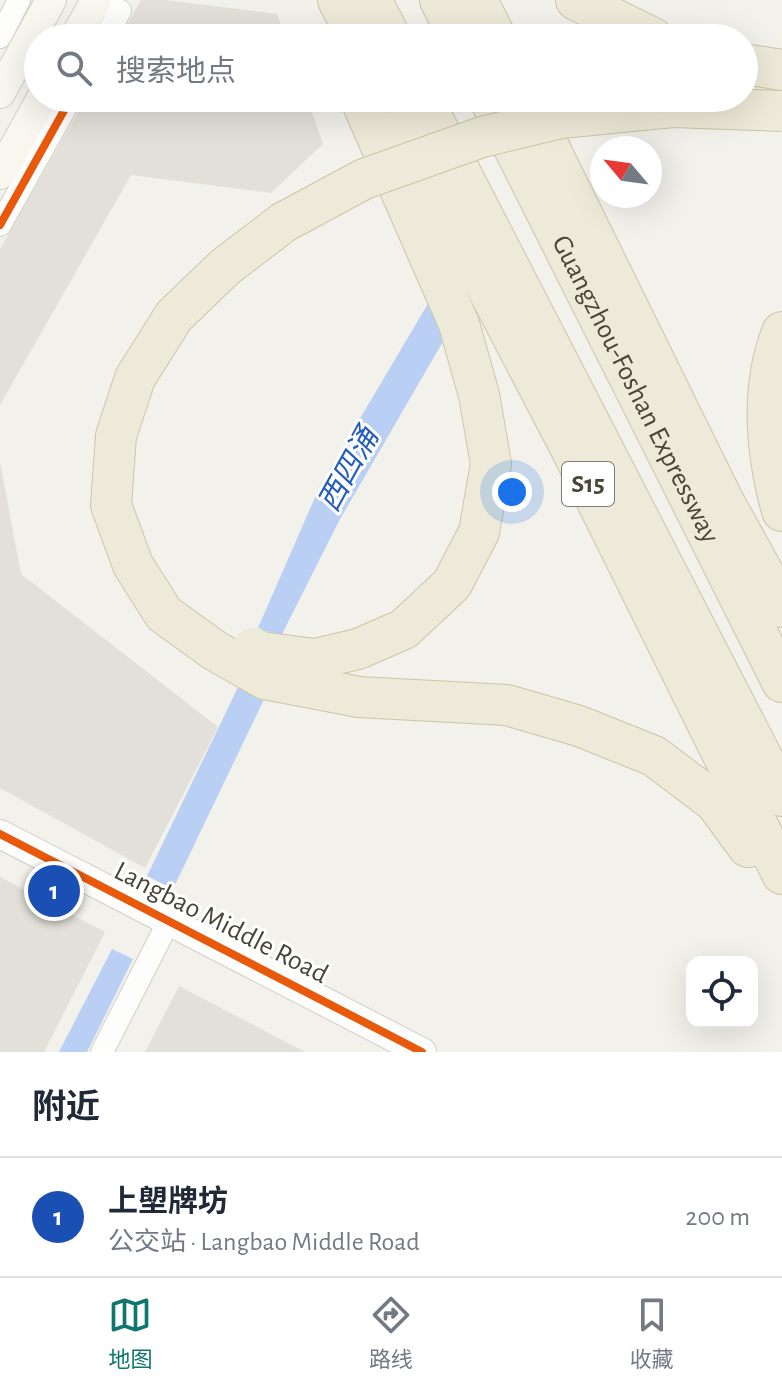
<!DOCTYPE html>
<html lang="zh">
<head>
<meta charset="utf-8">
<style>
	:root { --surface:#fff; --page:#f6f6f7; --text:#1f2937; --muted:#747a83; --line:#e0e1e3; --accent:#0f766e }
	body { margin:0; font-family:"Alegreya Sans","Noto Sans SC",sans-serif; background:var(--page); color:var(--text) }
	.controls { position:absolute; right:24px; bottom:24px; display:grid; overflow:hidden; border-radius:16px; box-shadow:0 8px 32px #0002 }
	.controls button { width:72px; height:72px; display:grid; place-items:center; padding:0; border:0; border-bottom:2px solid var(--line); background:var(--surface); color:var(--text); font:40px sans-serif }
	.compass { position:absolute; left:590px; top:136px; width:72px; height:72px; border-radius:50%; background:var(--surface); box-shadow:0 8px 32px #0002; rotate:299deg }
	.you { position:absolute; left:512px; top:492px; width:28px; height:28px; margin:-20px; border:6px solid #fff; border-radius:50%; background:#1a73e8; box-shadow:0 0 0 12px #1a73e833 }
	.badge { display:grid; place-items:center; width:52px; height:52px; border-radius:50%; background:var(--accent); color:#fff; font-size:26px; font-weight:700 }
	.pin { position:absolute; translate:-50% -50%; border:4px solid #fff; box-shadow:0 2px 8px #0006 }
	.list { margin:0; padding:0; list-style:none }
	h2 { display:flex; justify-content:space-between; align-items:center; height:104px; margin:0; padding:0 32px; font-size:34px }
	h2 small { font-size:26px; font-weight:400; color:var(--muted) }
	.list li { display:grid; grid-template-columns:52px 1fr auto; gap:24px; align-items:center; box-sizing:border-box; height:120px; padding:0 32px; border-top:2px solid var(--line) }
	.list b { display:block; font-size:30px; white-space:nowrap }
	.list p { margin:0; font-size:26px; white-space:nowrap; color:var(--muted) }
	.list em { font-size:26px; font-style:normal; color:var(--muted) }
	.icon { flex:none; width:44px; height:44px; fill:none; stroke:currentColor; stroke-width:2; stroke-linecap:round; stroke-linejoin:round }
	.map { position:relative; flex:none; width:782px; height:1052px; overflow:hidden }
	.search { position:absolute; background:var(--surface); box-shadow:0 8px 32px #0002; left:24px; right:24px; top:24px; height:88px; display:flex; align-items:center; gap:20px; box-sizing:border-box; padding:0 28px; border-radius:44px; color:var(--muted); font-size:30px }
	.sheet { height:224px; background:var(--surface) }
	nav { display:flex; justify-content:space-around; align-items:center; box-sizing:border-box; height:112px; border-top:2px solid var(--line); background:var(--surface); font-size:22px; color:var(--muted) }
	nav a { display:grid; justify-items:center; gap:4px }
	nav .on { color:var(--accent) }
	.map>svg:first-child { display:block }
	.industrial { fill:#e2e0d9 }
	.water { fill:#b9cff3 }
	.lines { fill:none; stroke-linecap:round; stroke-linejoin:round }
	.minor-casing { stroke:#d0cfc8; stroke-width:24 }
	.tertiary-casing { stroke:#d0cfc8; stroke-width:30 }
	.secondary-casing { stroke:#d2d1c1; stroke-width:32 }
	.motorway-casing { stroke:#ccc6a4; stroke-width:42 }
	.minor { stroke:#fdfdfc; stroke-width:22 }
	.tertiary { stroke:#fdfdfc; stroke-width:28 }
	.secondary { stroke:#f7f6ef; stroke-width:30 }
	.motorway { stroke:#edead9; stroke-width:40 }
	.motorway-bridge-casing { stroke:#ccc6a4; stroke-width:42; stroke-linecap:butt }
	.motorway-bridge { stroke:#edead9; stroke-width:40 }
	.cycleway-casing { stroke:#fff; stroke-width:13 }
	.cycleway { stroke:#e8590c; stroke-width:8 }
	.labels { text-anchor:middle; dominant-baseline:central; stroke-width:6; stroke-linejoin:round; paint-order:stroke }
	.shield { fill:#fff; stroke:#807e72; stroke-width:2 }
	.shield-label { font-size:26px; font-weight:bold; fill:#494636 }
	.street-label { font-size:28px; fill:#494636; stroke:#fff }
	.water-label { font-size:30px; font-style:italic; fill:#255dbf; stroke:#fff }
</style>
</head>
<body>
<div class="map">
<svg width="782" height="1052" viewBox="0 0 782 1052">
	<rect width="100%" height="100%" fill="#f2f1eb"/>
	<g class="industrial">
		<path d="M 141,0 L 166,0 L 277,14 L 285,38 L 120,38 Z"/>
		<path d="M 86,98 L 307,98 L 323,144 L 271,193 L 131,175 L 0,405 L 0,249 Z"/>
		<path d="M 0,462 L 21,574 L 218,727 L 145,868 L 0,788 Z"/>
		<path d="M 0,877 L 105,932 L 44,1052 L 0,1052 Z"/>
		<path d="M 179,986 L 305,1052 L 145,1052 Z"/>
	</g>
	<g class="water">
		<path d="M 432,297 L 449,331 L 339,521 L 281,636 L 258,628 L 320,486 Z"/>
		<path d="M 240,683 L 268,691 L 173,889 L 147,876 Z"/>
		<path d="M 112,949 L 133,959 L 87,1052 L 59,1052 Z"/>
	</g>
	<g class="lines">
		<defs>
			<g id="minor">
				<path d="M 100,0 L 120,11 L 105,38"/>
				<path d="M 0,37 L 19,0"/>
				<path d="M 0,225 L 71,98"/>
				<path d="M 102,1052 L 169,921"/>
			</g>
			<path id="tertiary" d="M 0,834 L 422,1052"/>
			<g id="secondary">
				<path d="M 75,38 L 96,0"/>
				<path d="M 0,93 L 51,0"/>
				<path d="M 0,174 L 42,98"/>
			</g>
			<g id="motorway">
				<path d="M 338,0 L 357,38"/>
				<path d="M 371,0 L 391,38"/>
				<path d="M 440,0 L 459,38"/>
				<path d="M 477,0 L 496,38"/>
				<path d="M 576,0 L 653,38"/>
				<path d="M 744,64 L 782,70"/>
				<path d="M 388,98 L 570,447 L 782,874"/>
				<path d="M 422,98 L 782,796"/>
				<path id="s1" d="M 489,98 L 782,682"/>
				<path d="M 525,98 L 723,500 L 782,607"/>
				<path d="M 782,332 C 760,389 766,453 782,511"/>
				<path d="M 358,649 L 404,629 L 452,584 L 479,532 L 491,464 L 479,395 L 459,324 L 360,98"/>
				<path d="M 359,697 L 507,705 L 579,726 L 654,756 L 715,802 L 748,847"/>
			</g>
		</defs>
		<use href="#minor" class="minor-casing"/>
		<use href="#tertiary" class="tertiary-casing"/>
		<use href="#secondary" class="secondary-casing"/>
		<use href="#motorway" class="motorway-casing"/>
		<use href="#minor" class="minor"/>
		<use href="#tertiary" class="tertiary"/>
		<use href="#secondary" class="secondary"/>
		<use href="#motorway" class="motorway"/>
		<defs>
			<g id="motorway-bridge">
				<path d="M 253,648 L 261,652 L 315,659 L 358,649"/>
				<path d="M 359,697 L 265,679 L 214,650 L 164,614 L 133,565 L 111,505 L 116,436 L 135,378 L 174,316 L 225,267 L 284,222 L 364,179 L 482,137 L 561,118 L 673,107 L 782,111"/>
			</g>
		</defs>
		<use href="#motorway-bridge" class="motorway-bridge-casing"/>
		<use href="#motorway-bridge" class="motorway-bridge"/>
		<defs>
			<g id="cycleway">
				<path d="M 0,225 L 71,98"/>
				<path d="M 0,834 L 422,1052"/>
			</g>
		</defs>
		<use href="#cycleway" class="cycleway-casing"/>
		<use href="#cycleway" class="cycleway"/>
	</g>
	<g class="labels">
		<rect class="shield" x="562" y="462" width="52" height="44" rx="6"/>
		<g class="shield-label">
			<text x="588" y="484">S15</text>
		</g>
		<g class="street-label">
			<text stroke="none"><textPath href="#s1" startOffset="326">Guangzhou-Foshan Expressway</textPath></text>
			<text transform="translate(221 923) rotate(27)">Langbao Middle Road</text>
		</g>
		<g class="water-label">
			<text transform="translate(349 470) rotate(-61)">西四涌</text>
		</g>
	</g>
</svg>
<div class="controls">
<button><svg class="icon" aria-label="locate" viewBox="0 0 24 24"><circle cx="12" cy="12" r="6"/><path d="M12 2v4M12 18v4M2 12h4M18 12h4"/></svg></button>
</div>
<svg class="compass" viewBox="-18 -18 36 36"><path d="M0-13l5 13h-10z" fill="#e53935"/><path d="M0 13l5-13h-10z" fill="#747a83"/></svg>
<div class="you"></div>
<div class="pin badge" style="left:54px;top:891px;background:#1a4fb4">1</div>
<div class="search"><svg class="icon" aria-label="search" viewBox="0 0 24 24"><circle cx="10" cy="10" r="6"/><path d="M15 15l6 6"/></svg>搜索地点</div>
</div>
<section class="sheet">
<h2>附近<small></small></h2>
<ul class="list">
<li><span class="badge" style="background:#1a4fb4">1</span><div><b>上塱牌坊</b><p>公交站 · Langbao Middle Road</p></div><em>200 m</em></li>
</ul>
</section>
<nav>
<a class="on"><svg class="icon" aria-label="map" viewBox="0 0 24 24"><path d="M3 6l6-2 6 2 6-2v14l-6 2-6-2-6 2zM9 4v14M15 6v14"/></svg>地图</a>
<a><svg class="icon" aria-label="directions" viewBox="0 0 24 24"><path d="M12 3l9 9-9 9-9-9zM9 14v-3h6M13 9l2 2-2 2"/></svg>路线</a>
<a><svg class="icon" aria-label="saved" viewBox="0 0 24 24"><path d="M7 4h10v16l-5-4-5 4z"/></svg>收藏</a>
</nav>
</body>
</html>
